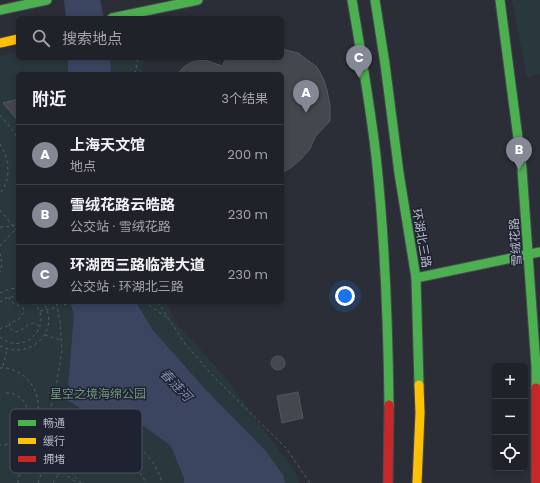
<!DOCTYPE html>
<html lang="zh">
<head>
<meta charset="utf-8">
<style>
	:root { --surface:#202229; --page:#282a31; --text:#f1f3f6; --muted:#a2a4a8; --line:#3d3f46; --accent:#858995 }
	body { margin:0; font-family:Poppins,"Noto Sans SC",sans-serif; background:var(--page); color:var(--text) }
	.controls { position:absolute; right:12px; bottom:12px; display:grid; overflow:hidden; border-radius:6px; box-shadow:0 2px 6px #0003 }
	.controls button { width:36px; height:36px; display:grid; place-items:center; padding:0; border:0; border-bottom:1px solid var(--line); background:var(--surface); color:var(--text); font:20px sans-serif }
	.you { position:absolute; left:345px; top:296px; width:14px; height:14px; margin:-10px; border:3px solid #fff; border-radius:50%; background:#1a73e8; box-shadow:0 0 0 6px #1a73e833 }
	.badge { display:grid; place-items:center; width:26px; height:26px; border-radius:50%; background:var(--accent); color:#fff; font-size:13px; font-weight:700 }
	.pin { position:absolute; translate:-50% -33px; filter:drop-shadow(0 1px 2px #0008) }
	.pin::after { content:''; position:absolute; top:21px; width:14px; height:12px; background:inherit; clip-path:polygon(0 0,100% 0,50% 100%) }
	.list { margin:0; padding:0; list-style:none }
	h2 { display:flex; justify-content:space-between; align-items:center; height:52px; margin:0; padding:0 16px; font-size:17px }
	h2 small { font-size:13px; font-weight:400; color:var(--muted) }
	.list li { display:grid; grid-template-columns:26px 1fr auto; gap:12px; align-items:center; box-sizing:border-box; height:60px; padding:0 16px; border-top:1px solid var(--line) }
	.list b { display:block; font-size:15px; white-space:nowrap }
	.list p { margin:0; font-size:13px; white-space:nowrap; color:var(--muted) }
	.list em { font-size:13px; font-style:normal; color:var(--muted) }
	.icon { flex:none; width:22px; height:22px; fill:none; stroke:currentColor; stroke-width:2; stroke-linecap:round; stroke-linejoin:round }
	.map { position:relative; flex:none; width:540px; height:483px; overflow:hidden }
	.search { position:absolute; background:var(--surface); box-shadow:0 2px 6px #0003; left:16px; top:16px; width:268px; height:44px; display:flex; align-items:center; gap:10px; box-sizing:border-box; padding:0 14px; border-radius:6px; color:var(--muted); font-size:15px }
	.panel { position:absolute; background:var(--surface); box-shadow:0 2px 6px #0003; left:16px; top:72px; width:268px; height:232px; border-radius:6px }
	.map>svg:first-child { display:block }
	.green { fill:#29383d }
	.water { fill:#3b4560 }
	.building { fill:#45474f; stroke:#53565f }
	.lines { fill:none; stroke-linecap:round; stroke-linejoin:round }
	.fast-casing { stroke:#474950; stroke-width:11 }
	.slow-casing { stroke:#474950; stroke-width:11 }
	.jam-casing { stroke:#474950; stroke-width:11 }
	.path { stroke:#585c62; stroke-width:1; stroke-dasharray:3 3; stroke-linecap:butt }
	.fast { stroke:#4caf50; stroke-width:9 }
	.slow { stroke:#ffc107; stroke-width:9 }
	.jam { stroke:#c62828; stroke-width:9 }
	.path-bridge { stroke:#585c62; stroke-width:1; stroke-dasharray:3 3; stroke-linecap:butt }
	.labels { text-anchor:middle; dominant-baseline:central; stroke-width:3; stroke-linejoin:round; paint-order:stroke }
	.street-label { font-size:12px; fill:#b6bac8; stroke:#1f2331 }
	.park-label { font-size:12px; fill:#6e977e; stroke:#1f2331 }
	.water-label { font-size:13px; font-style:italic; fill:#7f8cad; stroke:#1f2331 }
	.key { fill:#1f2331; stroke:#4c505e; stroke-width:1 }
	.key-label { font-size:11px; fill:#b6bac8 }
</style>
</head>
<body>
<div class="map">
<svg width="540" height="483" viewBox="0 0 540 483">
	<rect width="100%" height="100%" fill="#2b2e37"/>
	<g class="green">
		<path d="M 512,0 L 540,0 L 540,74 L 527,77 Z"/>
		<path d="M 18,52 L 18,58 L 144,58 L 142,74 L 18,74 L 18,302 L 166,302 L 174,320 L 224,376 L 296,473 L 299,483 L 0,483 L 0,56 Z"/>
	</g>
	<g class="water">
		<path d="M 64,0 L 100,0 L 104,18 L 66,18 Z"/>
		<path d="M 68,58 L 110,58 L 111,74 L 68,74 Z"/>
		<path d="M 70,302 L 136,302 L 152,329 L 205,389 L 265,450 L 283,475 L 285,483 L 184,483 L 184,478 L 171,446 L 135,420 L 103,410 L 86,412 L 67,400 L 74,314 Z"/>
	</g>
	<g class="building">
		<path d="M 282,49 L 298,53 L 317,67 L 323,78 L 327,90 L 330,106 L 330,121 L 315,137 L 310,149 L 301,159 L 292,167 L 282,173 L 282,74 L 177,74 L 185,66 L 192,62 L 200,60 L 208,61 L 222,66 L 227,58 L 282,58 Z"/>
		<path d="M 18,99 L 18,121 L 3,103 Z"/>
		<circle cx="278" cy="363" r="7"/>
		<path d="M 298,392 L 303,418 L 282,423 L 277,396 Z"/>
	</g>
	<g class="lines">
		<defs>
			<g id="fast">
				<path d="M 352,0 C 361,52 370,104 376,156 C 385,239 388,322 389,405"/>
				<path d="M 375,0 L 385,64 L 399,173 L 416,278 L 419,385"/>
				<path d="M 500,0 L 522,169 L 536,366 L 536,388"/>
				<path d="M 0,10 L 47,0"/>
				<path d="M 112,18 L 198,0"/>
				<path d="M 416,278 L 540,252"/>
			</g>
			<g id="slow">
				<path d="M 0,43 L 18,39"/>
				<path d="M 417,483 L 420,413 L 419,385"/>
			</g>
			<g id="jam">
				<path d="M 536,388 L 536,483"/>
				<path d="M 388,483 L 389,405"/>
			</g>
		</defs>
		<use href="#fast" class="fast-casing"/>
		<use href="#slow" class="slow-casing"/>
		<use href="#jam" class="jam-casing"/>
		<g class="path">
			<path d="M 135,74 L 138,58"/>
			<path d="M 0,115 L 15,133 L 18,141"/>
			<path d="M 0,144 C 9,158 12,180 0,193"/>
			<path d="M 0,210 L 18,232"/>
			<path d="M 0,227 L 13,226 L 18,222"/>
			<path d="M 0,246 L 15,230"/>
			<path d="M 0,253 L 2,264 L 0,272"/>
			<path d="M 0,293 L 9,289 L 18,288"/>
			<path d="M 9,297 L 10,301 L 24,309 L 24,312 L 18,320 L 10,323 L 9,327 C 22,343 26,313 40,327"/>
			<path d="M 0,302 L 6,298 L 18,296"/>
			<path d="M 112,302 L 113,302"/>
			<path d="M 144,302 L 168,318"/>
			<path d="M 158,302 L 185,344 L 216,379 L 286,448 L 310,483"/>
			<path d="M 89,303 L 92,302"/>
			<path d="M 64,305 L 72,302"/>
			<path d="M 40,311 L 58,307"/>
			<path d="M 0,329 L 3,327 L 9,326"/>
			<path d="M 45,335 L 61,340"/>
			<path d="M 0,337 C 25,358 56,323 33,302"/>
			<path d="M 0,346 C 30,361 62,331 43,302"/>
			<path d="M 3,366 L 7,350"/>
			<path d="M 0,368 C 7,367 15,370 21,374 C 52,395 39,446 0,445"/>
			<path d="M 6,393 C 26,392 31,415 31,429 L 81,483"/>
			<path d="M 20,440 L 77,483"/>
			<path d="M 115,454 L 120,440"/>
			<path d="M 66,465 C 94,442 130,450 146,483"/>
			<path d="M 18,483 L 19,476 L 31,448 L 50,411 L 55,392 L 62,351 L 60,321 L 56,302"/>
			<path d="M 38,483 C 55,421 146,420 162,483"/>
			<path d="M 53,483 L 58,475"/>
		</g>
		<use href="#fast" class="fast"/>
		<use href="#slow" class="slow"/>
		<use href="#jam" class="jam"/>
		<path class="path-bridge" d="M 58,475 L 65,465"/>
	</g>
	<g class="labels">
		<g class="street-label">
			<text transform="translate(422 238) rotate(80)">环湖北三路</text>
			<text transform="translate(515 242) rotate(-94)">雪绒花路</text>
		</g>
		<g class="park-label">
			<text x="98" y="393">星空之境海绵公园</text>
		</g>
		<g class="water-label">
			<text transform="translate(176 385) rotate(46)">春涟河</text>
		</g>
	</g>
	<rect x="10" y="409" width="132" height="64" rx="6" class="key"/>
	<rect x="18" y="420" width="18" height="6" fill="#4caf50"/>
	<rect x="18" y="438" width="18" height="6" fill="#ffc107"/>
	<rect x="18" y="456" width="18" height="6" fill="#c62828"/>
	<g class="key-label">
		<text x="43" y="427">畅通</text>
		<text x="43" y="445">缓行</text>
		<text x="43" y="463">拥堵</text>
	</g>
</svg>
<div class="controls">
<button>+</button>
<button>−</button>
<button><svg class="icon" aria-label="locate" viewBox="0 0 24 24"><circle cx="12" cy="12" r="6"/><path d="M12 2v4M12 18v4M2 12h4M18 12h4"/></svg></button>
</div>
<div class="you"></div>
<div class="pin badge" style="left:306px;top:113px">A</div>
<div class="pin badge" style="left:519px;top:170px">B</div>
<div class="pin badge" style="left:359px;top:78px">C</div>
<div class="search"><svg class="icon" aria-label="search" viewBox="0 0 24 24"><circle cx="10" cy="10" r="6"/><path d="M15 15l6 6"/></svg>搜索地点</div>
<section class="panel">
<h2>附近<small>3个结果</small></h2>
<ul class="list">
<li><span class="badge">A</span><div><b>上海天文馆</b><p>地点</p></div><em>200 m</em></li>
<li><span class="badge">B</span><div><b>雪绒花路云皓路</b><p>公交站 · 雪绒花路</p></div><em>230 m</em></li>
<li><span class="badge">C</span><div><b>环湖西三路临港大道</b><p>公交站 · 环湖北三路</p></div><em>230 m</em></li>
</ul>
</section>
</div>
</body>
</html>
